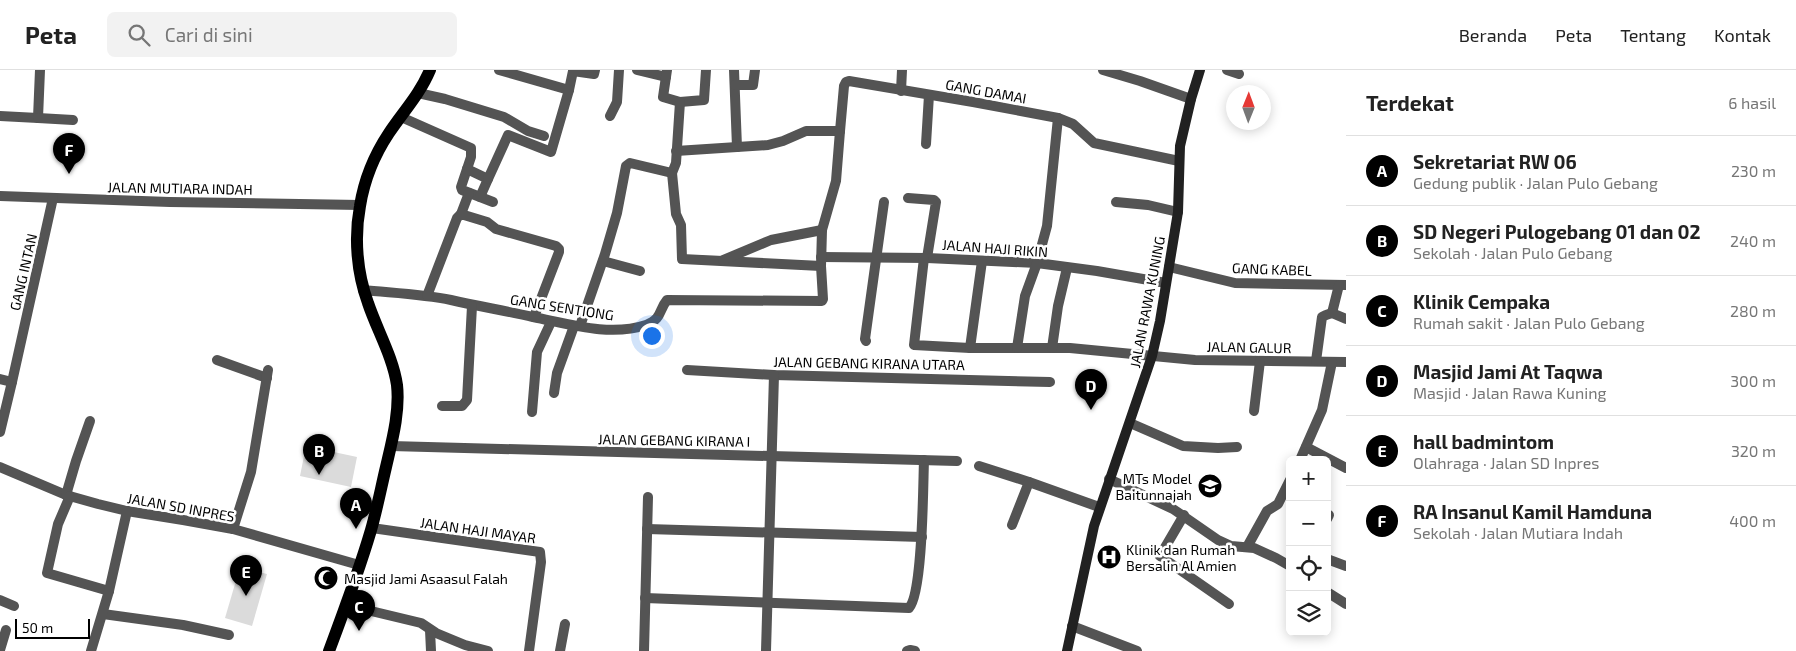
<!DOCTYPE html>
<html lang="id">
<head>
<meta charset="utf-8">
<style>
	:root { --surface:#fff; --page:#f2f2f2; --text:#222; --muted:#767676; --line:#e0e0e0; --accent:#000 }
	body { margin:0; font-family:"Exo 2",sans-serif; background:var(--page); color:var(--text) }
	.controls { position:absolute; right:15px; bottom:15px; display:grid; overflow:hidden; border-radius:8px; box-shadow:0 2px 12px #0003 }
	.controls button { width:45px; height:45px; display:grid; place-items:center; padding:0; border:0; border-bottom:1px solid var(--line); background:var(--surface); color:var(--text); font:25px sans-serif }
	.compass { position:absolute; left:1226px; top:15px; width:45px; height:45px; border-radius:50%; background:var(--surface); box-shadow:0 2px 12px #0003; rotate:1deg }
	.scale { position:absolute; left:15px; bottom:12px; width:75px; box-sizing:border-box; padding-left:5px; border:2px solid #000; border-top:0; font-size:14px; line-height:18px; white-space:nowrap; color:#000; -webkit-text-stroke:4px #fff; paint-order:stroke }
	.you { position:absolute; left:651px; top:265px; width:18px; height:18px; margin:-12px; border:4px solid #fff; border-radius:50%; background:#1a73e8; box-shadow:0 0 0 8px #1a73e833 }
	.badge { display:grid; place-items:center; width:32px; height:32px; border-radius:50%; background:var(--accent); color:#fff; font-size:16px; font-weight:700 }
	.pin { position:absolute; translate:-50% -41px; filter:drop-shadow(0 1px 2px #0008) }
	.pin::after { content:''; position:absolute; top:26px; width:18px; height:15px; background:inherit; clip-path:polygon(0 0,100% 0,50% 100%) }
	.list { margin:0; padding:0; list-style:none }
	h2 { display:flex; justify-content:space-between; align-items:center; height:65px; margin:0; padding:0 20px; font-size:21px }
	h2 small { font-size:16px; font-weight:400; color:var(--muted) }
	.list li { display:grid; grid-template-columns:32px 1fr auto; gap:15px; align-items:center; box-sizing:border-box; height:70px; padding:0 20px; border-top:1px solid var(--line) }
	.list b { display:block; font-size:19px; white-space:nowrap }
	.list p { margin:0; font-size:16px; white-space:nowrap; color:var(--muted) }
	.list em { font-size:16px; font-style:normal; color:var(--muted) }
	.icon { flex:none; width:28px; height:28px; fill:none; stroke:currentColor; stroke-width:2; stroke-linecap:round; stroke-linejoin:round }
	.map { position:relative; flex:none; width:1346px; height:581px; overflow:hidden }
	header { display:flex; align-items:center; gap:30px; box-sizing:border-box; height:70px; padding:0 25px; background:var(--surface); border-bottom:1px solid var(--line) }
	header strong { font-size:24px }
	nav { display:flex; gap:28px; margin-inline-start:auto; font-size:18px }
	.search { width:350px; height:45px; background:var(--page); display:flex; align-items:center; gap:12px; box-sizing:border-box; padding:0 18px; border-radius:8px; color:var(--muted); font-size:19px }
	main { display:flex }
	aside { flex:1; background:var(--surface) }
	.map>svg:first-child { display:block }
	.green { fill:#dbdbdb }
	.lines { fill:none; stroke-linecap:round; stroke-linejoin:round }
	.street { stroke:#545454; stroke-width:10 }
	.secondary { stroke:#212121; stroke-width:10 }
	.primary { stroke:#000; stroke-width:12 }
	.labels { text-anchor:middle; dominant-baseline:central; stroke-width:5; stroke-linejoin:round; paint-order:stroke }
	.street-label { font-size:14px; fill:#000; stroke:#fff }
	.poi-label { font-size:14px; fill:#000; stroke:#fff; text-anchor:start }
</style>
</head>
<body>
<header>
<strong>Peta</strong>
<div class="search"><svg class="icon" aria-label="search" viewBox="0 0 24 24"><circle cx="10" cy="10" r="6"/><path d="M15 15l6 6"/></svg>Cari di sini</div>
<nav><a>Beranda</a><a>Peta</a><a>Tentang</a><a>Kontak</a></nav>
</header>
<main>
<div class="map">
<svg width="1346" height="581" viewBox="0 0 1346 581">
	<rect width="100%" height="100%" fill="#fff"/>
	<g class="green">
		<path d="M 306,376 L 357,387 L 351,417 L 300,406 Z"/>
		<path d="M 240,497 L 267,504 L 252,556 L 225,548 Z"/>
	</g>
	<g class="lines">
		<g class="street">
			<path d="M 637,0 L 666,7"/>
			<path d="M 667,0 L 663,27 L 680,32 L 704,30 L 706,0"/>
			<path d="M 734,0 L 737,77"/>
			<path d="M 1103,0 L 1140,11 L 1191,29"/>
			<path d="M 1227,0 L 1239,4"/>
			<path d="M 735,15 L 753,15 L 755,0"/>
			<path d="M 569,20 L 573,1 L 594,4 L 595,0"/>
			<path d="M 901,21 L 902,0"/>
			<path d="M 418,23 L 445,29 L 504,47 L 528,61 L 544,66"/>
			<path d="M 0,46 L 38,48 L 40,0"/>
			<path d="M 610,46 L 617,32 L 619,0"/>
			<path d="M 401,47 L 471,78 L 471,87 L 461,117 L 462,120 L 493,132"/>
			<path d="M 38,48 L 73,50"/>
			<path d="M 926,74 L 929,25"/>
			<path d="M 676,81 L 768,75 L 783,71 L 806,61 L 840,61 L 844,16 L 846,12 L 849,11 L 973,32 L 1058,48 L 1073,54 L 1094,73 L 1179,91"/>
			<path d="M 467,99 L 488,109 L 480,127"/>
			<path d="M 672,103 L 676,144 L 681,155 L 682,189 L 821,196"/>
			<path d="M 488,109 L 508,65 L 551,82 L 569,20 L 499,0"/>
			<path d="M 0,126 L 170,132 L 360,135"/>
			<path d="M 908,128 L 934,130 L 936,132 L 927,188"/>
			<path d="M 1116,132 L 1148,135 L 1178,142"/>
			<path d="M 461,144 L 469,123"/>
			<path d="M 821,187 L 927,188 L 1037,193 L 1097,201 L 1166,213"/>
			<path d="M 924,188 L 914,275 L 970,278 L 1070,278 L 1195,290 L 1346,292"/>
			<path d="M 723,190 L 771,170 L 822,160"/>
			<path d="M 603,191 L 640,201"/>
			<path d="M 1169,197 L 1235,213 L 1346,215"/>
			<path d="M 1339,215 L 1332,243 L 1346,249"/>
			<path d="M 363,220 C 392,223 422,224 451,230 C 478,236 506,241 533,247 C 569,254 610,267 646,255 C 663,248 658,241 667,230 L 822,231 L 823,229 L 821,196 L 822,160 L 836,111 L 840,61"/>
			<path d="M 427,226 L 457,148 L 460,145 L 464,145 L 487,152 L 496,159 L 556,176 L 559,179 L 559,182 L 534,247"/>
			<path d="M 580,256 L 605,184 L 617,143 L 626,96 L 630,93 L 672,103 L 676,93 L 680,32"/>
			<path d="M 866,271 L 865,269 L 884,132"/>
			<path d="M 970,278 L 982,191"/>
			<path d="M 1017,278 L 1025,226 L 1037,193 L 1047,156 L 1058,48"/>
			<path d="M 1052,278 L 1058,236 L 1067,198"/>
			<path d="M 217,290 L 267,308"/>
			<path d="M 1316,291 L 1322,247 L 1326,245 L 1332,243"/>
			<path d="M 687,300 L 774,305 L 1050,312"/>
			<path d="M 0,309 L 12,312 L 0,362"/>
			<path d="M 12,312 L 53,128"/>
			<path d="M 554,323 L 557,303 L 574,256"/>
			<path d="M 442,336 L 462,336 L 467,330 L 472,236"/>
			<path d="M 1254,341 L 1260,291"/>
			<path d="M 532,342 L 537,282 L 551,252"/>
			<path d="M 1130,353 L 1183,376 L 1218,378 L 1237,377"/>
			<path d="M 391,376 L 957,391"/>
			<path d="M 1306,377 L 1346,398"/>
			<path d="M 1300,390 L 1322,340 L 1332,292"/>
			<path d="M 979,396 L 1029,412"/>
			<path d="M 0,397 L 66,425 L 98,434 L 127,441 L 183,450 L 233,459 L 359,495"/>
			<path d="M 1109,409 L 1173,439 L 1218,470 L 1231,476 L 1254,478 L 1276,488 L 1290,496"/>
			<path d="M 66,425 L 76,391 L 90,351"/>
			<path d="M 70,426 L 58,454 L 47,503 L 109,521"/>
			<path d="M 1184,445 L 1160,486 L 1229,534"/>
			<path d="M 1327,449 L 1329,445"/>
			<path d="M 1012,455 L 1029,412 L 1099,437"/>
			<path d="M 372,458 L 540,482 L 541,492 L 529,581"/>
			<path d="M 233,459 L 251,402 L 268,300"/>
			<path d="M 647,459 L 922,467"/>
			<path d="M 1247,477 L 1267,441 L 1278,434 L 1290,410"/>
			<path d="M 1327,489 L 1346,496"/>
			<path d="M 1327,522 L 1346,534"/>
			<path d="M 645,528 L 909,538 C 923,523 923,415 924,390"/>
			<path d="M 0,530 L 14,536"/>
			<path d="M 346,535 L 421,553 L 436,563 L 448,568 L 465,575 L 488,581"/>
			<path d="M 103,544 L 183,555 L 229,565"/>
			<path d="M 1072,556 L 1137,581"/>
			<path d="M 430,560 L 431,581"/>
			<path d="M 0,580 L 6,560"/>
			<path d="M 91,581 L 109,521 L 127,441"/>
			<path d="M 560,581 L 565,554"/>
			<path d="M 644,581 L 648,427"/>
			<path d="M 766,581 L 774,305"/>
			<path d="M 907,581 L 910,580 L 915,581"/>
		</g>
		<path class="secondary" d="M 1067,581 L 1094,456 L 1152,286 L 1160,251 L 1178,142 L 1180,76 L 1191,29 L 1200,0"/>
		<path class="primary" d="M 329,581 C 344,541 359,501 371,460 C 377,439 381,418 386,397 C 392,371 400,342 397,315 C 393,287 377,260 368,233 C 357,203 354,168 360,136 C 364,111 375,84 389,63 C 403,42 420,24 430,0"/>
	</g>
	<defs>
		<symbol id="school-disc" viewBox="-11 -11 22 22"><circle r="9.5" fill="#000" stroke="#fff"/><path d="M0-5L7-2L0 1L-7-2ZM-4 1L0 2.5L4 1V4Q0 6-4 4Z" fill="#fff"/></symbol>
		<symbol id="hospital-disc" viewBox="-11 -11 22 22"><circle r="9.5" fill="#000" stroke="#fff"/><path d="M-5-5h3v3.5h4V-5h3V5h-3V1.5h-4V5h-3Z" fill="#fff"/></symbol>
		<symbol id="mosque-disc" viewBox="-11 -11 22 22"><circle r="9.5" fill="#000" stroke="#fff"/><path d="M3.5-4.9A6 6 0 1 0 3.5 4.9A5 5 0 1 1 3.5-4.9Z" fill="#fff"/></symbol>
	</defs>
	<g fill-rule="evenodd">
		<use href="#school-disc" x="1196" y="402" width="28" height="28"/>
		<use href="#hospital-disc" x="1095" y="473" width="28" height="28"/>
		<use href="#mosque-disc" x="312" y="494" width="28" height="28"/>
	</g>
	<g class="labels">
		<g class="street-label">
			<text transform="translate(986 21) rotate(10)">GANG DAMAI</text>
			<text transform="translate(180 118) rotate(1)">JALAN MUTIARA INDAH</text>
			<text transform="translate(995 178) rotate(4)">JALAN HAJI RIKIN</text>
			<text transform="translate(1272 199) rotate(2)">GANG KABEL</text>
			<text transform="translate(23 202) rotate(-77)">GANG INTAN</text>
			<text transform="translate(1147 232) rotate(-79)">JALAN RAWA KUNING</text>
			<text transform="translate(562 237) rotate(9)">GANG SENTIONG</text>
			<text transform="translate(1249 277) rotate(1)">JALAN GALUR</text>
			<text transform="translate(869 293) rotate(1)">JALAN GEBANG KIRANA UTARA</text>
			<text transform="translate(674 370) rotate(1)">JALAN GEBANG KIRANA I</text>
			<text transform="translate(181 437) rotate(10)">JALAN SD INPRES</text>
			<text transform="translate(478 460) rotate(8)">JALAN HAJI MAYAR</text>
		</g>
		<g class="poi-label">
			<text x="1192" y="408" text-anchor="end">MTs Model<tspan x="1192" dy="16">Baitunnajah</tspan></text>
			<text x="1126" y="479">Klinik dan Rumah<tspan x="1126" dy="16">Bersalin Al Amien</tspan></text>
			<text x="344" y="508">Masjid Jami Asaasul Falah</text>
		</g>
	</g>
</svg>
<div class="controls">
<button>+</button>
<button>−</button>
<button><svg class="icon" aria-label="locate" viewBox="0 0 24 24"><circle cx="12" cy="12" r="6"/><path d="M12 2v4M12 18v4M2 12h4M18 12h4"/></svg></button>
<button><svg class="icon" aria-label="layers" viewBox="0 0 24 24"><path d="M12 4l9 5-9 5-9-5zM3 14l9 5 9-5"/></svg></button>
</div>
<svg class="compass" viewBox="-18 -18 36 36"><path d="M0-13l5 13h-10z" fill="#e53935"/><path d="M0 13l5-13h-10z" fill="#767676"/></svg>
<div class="scale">50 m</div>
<div class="you"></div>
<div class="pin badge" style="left:356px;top:459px">A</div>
<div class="pin badge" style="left:319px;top:405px">B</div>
<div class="pin badge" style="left:359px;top:561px">C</div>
<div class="pin badge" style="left:1091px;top:340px">D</div>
<div class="pin badge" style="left:246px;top:526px">E</div>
<div class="pin badge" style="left:69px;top:104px">F</div>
</div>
<aside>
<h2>Terdekat<small>6 hasil</small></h2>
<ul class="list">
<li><span class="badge">A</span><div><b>Sekretariat RW 06</b><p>Gedung publik · Jalan Pulo Gebang</p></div><em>230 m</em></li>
<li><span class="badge">B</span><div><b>SD Negeri Pulogebang 01 dan 02</b><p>Sekolah · Jalan Pulo Gebang</p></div><em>240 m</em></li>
<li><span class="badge">C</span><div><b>Klinik Cempaka</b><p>Rumah sakit · Jalan Pulo Gebang</p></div><em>280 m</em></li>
<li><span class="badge">D</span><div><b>Masjid Jami At Taqwa</b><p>Masjid · Jalan Rawa Kuning</p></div><em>300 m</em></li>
<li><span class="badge">E</span><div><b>hall badmintom</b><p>Olahraga · Jalan SD Inpres</p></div><em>320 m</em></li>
<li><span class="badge">F</span><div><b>RA Insanul Kamil Hamduna</b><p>Sekolah · Jalan Mutiara Indah</p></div><em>400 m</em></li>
</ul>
</aside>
</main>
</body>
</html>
